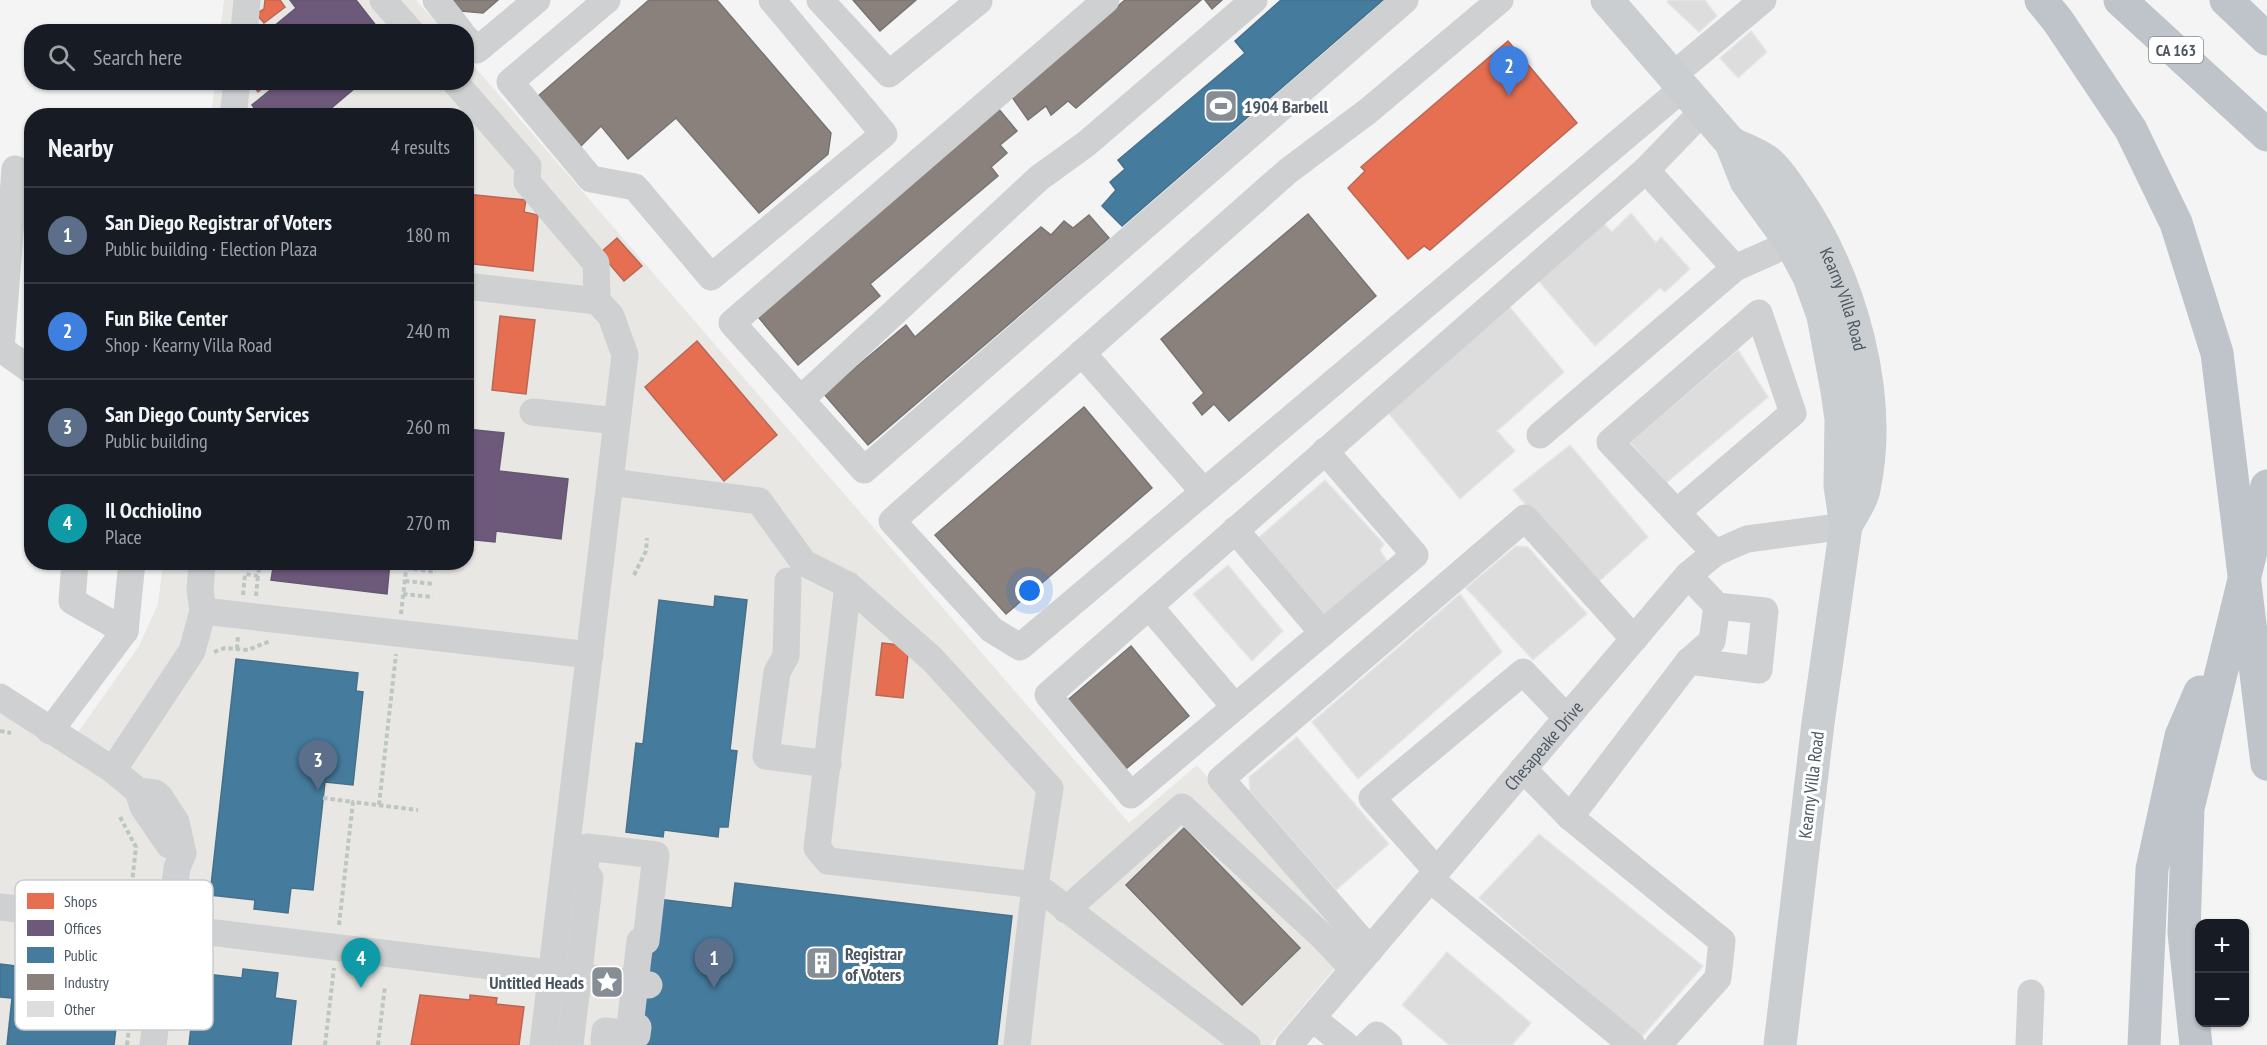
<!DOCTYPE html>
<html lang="en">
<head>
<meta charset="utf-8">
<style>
	:root { --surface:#171b24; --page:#242831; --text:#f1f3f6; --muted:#9ea1a6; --line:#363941; --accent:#1a73e8 }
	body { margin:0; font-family:"PT Sans Narrow",sans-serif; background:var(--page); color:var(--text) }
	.controls { position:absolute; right:18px; bottom:18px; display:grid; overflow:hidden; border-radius:12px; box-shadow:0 2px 4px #0004 }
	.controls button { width:54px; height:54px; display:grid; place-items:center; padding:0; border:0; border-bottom:2px solid var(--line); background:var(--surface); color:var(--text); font:30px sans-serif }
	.you { position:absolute; left:1030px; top:591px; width:21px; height:21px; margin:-15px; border:4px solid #fff; border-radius:50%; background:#1a73e8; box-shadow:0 0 0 9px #1a73e833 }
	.badge { display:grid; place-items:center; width:39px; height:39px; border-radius:50%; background:var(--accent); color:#fff; font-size:20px; font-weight:700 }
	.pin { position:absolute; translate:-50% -50px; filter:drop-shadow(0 2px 3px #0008) }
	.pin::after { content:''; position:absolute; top:32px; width:21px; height:18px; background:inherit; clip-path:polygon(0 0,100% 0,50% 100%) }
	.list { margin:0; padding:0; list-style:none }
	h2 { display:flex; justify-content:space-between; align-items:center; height:78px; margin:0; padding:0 24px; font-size:26px }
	h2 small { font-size:20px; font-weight:400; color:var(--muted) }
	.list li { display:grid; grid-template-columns:39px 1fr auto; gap:18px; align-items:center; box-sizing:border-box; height:96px; padding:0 24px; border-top:2px solid var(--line) }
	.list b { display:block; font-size:22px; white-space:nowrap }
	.list p { margin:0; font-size:20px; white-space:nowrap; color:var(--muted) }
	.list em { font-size:20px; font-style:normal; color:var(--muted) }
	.icon { flex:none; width:33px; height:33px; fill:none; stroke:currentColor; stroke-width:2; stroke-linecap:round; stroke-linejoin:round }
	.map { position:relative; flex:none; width:2267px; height:1045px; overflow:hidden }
	.search { position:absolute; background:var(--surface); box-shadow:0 2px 4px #0004; left:24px; top:24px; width:450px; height:66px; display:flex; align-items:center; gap:15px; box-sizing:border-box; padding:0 21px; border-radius:24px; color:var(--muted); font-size:22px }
	.panel { position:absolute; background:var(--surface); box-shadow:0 2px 4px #0004; left:24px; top:108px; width:450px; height:462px; border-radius:24px }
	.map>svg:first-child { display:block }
	.commercial { fill:#e8e7e3 }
	.shops { fill:#e76f51; stroke:#b86856; stroke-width:1.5 }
	.offices { fill:#6d597a; stroke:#625872; stroke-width:1.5 }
	.public { fill:#457b9d; stroke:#46708b; stroke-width:1.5 }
	.industry { fill:#8a817c; stroke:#777474; stroke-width:1.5 }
	.building { fill:#ddddde; stroke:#e5e6e7; stroke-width:1.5 }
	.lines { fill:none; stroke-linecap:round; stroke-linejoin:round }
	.path { stroke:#bcc7c4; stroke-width:4; stroke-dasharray:4.5 3; stroke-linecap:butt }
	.minor { stroke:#ced0d2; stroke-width:27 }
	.major { stroke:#caced1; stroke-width:33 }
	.highway { stroke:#bec4c9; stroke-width:33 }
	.labels { text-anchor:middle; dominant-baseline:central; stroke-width:6; stroke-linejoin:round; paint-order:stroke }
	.shield { fill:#fff; stroke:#808990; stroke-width:1.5 }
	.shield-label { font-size:16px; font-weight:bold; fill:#4a5661 }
	.poi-label { font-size:18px; font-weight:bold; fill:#4a5661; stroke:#fff; text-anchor:start }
	.street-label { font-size:18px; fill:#4a5661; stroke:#fff }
	.key { fill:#fff; stroke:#c9ccd0; stroke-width:1.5 }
	.key-label { font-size:16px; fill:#4a5661 }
</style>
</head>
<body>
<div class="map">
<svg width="2267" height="1045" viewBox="0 0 2267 1045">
	<rect width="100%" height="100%" fill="#f4f4f4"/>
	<g class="commercial">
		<path d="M 224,0 L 416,0 L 444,31 L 220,32 Z"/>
		<path d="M 467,58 L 1129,823 L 1197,765 L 1332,922 L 1352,948 L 1270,1045 L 0,1045 L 0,689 L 74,738 L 139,646 L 158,604 L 163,563 L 466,562 L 466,116 L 211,115 L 215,83 L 466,82 Z"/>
	</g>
	<g class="shops">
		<path d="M 265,0 L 280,0 L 285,7 L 264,23 L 256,14 L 264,9 Z"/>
		<path d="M 1508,41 L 1577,123 L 1430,250 L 1424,246 L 1408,259 L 1348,188 L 1365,171 L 1361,167 Z"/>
		<path d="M 251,82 L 270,82 L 258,92 Z"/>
		<path d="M 466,194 L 526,200 L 524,212 L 538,215 L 533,271 L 466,263 Z"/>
		<path d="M 617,238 L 642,266 L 624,281 L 600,253 Z"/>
		<path d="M 500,316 L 535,320 L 526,394 L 492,390 Z"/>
		<path d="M 697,341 L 777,435 L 724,481 L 645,387 Z"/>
		<path d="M 882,643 L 909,646 L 903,698 L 876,695 Z"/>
		<path d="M 420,995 L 470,1000 L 470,995 L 497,998 L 496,1004 L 524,1007 L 519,1045 L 411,1045 Z"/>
	</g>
	<g class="offices">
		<path d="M 290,0 L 356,0 L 381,32 L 267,32 L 296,8 Z"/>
		<path d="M 280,82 L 362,82 L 322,116 L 260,116 L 252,105 Z"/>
		<path d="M 466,429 L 504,433 L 499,471 L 568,479 L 561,539 L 496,531 L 495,542 L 466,539 Z"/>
		<path d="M 274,562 L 390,562 L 387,594 L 271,580 Z"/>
	</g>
	<g class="public">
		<path d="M 1281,0 L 1383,0 L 1122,226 L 1102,206 L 1116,190 L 1110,182 L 1125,169 L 1118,160 L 1245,53 L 1235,41 Z"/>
		<path d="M 715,596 L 747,600 L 730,750 L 737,751 L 728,827 L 719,827 L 718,837 L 664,830 L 663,837 L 626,832 L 636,743 L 643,744 L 659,600 L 714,607 Z"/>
		<path d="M 236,659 L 358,673 L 356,691 L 363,692 L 353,785 L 325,782 L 313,890 L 291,888 L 288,913 L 254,909 L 255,900 L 210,895 Z"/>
		<path d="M 735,883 L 1012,916 L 997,1045 L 640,1045 L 658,899 L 732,908 Z"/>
		<path d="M 0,964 L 103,977 L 102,986 L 119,990 L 118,998 L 108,997 L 107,1008 L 118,1010 L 114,1045 L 7,1045 L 12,998 L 0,997 Z"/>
		<path d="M 243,969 L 278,973 L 275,998 L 296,1001 L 291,1045 L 189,1045 L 197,973 L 242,978 Z"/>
	</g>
	<g class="industry">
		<path d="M 452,0 L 498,0 L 483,13 L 461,11 Z"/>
		<path d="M 649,0 L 717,0 L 831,133 L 828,154 L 759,213 L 676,118 L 628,159 L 601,126 L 580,147 L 538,96 Z"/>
		<path d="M 853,0 L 916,0 L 880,31 Z"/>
		<path d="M 1125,0 L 1201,0 L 1076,108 L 1068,101 L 1051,115 L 1046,106 L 1028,120 L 1012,97 Z"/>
		<path d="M 1205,0 L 1222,0 L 1212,9 Z"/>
		<path d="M 997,107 L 1017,131 L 1000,145 L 1007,153 L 991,167 L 998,176 L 870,284 L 880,296 L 798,365 L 755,313 Z"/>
		<path d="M 1308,214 L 1376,296 L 1229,421 L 1214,404 L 1202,415 L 1193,403 L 1204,393 L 1161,339 Z"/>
		<path d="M 1089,215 L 1109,238 L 868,445 L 824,394 L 906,325 L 915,337 L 1041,227 L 1051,235 L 1064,221 L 1073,228 Z"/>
		<path d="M 1084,407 L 1152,488 L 1006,614 L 935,535 Z"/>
		<path d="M 1131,646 L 1189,716 L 1121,773 L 1063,704 Z"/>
		<path d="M 1184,828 L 1300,948 L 1242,1005 L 1126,885 Z"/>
	</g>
	<g class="building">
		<path d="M 1669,0 L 1705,0 L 1717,16 L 1699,32 L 1667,2 Z"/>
		<path d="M 1751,31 L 1767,52 L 1738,78 L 1720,58 Z"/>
		<path d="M 1631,213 L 1656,243 L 1661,237 L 1690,269 L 1665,292 L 1660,288 L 1595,346 L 1536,278 L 1600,220 L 1612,232 Z"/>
		<path d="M 1508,305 L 1564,372 L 1497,431 L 1515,451 L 1460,499 L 1386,410 Z"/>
		<path d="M 1738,350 L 1768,397 L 1666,483 L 1630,442 Z"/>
		<path d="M 1570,445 L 1648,537 L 1595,585 L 1513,490 Z"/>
		<path d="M 1325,480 L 1384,544 L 1380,550 L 1387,561 L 1326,616 L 1258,538 Z"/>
		<path d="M 1516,546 L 1528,547 L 1587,614 L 1533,660 L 1466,588 Z"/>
		<path d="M 1228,565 L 1283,631 L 1252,661 L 1193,594 Z"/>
		<path d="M 1460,594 L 1502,652 L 1358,779 L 1312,722 Z"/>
		<path d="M 1297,737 L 1389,844 L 1336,890 L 1250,792 L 1249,777 Z"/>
		<path d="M 1539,834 L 1703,966 L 1641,1038 L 1479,898 Z"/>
		<path d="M 1447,952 L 1531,1023 L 1512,1045 L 1449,1045 L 1402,1005 Z"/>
	</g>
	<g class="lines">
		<g class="path">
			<path d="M 406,568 L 436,572"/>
			<path d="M 634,575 L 646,551 L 647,538"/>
			<path d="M 405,581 L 435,584"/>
			<path d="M 403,594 L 433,597"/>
			<path d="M 243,595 L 245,574 L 258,576 L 260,562"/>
			<path d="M 256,596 L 258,576"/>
			<path d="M 401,614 L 407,562"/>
			<path d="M 237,649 L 238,635"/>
			<path d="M 214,652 L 225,648 L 248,650 L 270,641"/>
			<path d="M 0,731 L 11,733"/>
			<path d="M 323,798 L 353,802"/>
			<path d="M 379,805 L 396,654"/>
			<path d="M 120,817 L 136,847 L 130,901"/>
			<path d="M 339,925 L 353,802 L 418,810"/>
			<path d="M 127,1045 L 139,944"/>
			<path d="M 325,1045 L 334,968"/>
			<path d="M 378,1045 L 385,986"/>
		</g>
		<g class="minor">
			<path d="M 383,0 L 411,32"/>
			<path d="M 436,0 L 461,32"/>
			<path d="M 607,0 L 510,82 L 591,179 L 635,187 L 711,277 L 884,134 L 772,0"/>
			<path d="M 820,0 L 889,74 L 979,1"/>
			<path d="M 1106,0 L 732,323 L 864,470 L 1405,0"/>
			<path d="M 1500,0 L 1368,111 L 1288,171 L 892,521 L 992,630 L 1020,647 L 1683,88"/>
			<path d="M 244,32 L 247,0"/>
			<path d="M 466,38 L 477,50 L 537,0"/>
			<path d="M 1672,76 L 1763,0"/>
			<path d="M 455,82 L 528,166 L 527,182 L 596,263 L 597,301"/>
			<path d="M 233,116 L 237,82"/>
			<path d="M 1646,170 L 1735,268"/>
			<path d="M 32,176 L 15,169 L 1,349 L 32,371"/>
			<path d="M 466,286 L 597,301 L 611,316 L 625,355 L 543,1045"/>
			<path d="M 1082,353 L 1204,492"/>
			<path d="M 801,399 L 1039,178 L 1086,144 L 1254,0"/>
			<path d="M 533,412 L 617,421"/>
			<path d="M 1540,435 L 1735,268 L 1791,243"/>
			<path d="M 1325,451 L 1415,555 L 1131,795 L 1048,695 L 1646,170 L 1703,111"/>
			<path d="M 610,482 L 759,501 L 804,563 L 848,585 L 932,659 L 1050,788 L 1035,885 L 1247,1045"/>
			<path d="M 1677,512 L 1793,413 L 1759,313 L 1610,442 L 1715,553"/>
			<path d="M 1235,530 L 1323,633"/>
			<path d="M 75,562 L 72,601 L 125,631"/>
			<path d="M 202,562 L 200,590 L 203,611"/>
			<path d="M 788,581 L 786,656 L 777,672 L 766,756 L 828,764"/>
			<path d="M 848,585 L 817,848 L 828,861 L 1035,885 L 1017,1045"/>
			<path d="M 1149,606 L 1235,707"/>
			<path d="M 1689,661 L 1712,641 L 1717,606"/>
			<path d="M 0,697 L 113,770 L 138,791 L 143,807 L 169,845"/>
			<path d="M 50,731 L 125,631 L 132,562"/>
			<path d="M 1523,769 L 1570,817"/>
			<path d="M 113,770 L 192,651 L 203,611 L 590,655"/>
			<path d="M 138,791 L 155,793 L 160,797 L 176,822 L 183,853 L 177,868 L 153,1045"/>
			<path d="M 1437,871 L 1372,798 L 1523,672 L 1567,718"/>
			<path d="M 1430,879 L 1632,1045"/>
			<path d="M 0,907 L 649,985"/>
			<path d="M 1066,910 L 1182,807 L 1321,935 L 1353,969"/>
			<path d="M 1370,950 L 1221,779 L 1525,518 L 1634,639"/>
			<path d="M 1312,1018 L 1346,1045"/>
			<path d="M 570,1045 L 590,878 L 584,877 L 587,847 L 656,855 L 646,941 L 640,941 L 630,1026 L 638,1027 L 637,1035 L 605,1031 L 604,1040 L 620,1042 L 620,1045"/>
			<path id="s1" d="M 1289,1045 L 1688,575 L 1715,553 L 1747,539 L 1846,526"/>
			<path d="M 1367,1045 L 1377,1035 L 1389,1045"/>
			<path d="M 1658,1045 L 1718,978 L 1722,941 L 1570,817 L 1689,661 L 1759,670 L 1765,611 L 1717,606 L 1688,575"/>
			<path d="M 2029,1045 L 2031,993"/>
		</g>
		<g class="major">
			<path d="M 1607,0 L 1731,143 L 1746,181 L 1791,243 L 1809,277 L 1823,316 L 1837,391 L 1841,419 L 1840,486 L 1846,526 L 1818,723 L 1780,1045"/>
			<path id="s2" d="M 1731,143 C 1743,149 1758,154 1768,162 C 1780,172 1790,189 1799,202 C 1851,280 1884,395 1864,489 C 1862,501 1852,514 1846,526"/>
		</g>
		<g class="highway">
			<path d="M 2041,0 L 2058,21 L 2131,130 L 2176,223 L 2217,353 L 2267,764"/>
			<path d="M 2120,0 L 2267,135"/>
			<path d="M 2226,0 L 2267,39"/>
			<path d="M 2144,1045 L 2152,869 L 2181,736 L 2200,692"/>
			<path d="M 2196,1045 L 2184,933 L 2188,808 L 2267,486"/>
		</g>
	</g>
	<defs>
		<symbol id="stadium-square" viewBox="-11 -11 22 22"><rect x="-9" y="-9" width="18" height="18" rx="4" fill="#868d94" stroke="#fff"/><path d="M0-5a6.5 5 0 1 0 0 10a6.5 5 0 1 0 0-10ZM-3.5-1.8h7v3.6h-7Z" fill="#fff"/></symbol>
		<symbol id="building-square" viewBox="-11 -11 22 22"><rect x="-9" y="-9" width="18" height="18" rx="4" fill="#868d94" stroke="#fff"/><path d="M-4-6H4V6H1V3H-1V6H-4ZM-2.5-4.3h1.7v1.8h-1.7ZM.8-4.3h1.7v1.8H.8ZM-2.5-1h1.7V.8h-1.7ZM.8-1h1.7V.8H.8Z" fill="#fff"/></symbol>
		<symbol id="sight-square" viewBox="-11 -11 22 22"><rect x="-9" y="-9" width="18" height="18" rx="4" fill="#868d94" stroke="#fff"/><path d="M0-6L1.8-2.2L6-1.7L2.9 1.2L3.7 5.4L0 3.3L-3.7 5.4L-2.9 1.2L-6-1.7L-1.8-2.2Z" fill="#fff"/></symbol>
	</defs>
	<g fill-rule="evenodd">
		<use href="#stadium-square" x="1202" y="87" width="38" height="38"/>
		<use href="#building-square" x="803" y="944" width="38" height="38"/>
		<use href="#sight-square" x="588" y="963" width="38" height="38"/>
	</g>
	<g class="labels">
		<rect class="shield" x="2149" y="37" width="54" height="26" rx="4.5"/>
		<g class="shield-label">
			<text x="2176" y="50">CA 163</text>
		</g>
		<g class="poi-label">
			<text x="1244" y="106">1904 Barbell</text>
			<text x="845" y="953">Registrar<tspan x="845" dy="21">of Voters</tspan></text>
			<text x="584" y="982" text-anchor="end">Untitled Heads</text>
		</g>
		<g class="street-label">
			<text stroke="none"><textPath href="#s2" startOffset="200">Kearny Villa Road</textPath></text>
			<text stroke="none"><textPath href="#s1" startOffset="393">Chesapeake Drive</textPath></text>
			<text transform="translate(1811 785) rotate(-83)">Kearny Villa Road</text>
		</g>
	</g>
	<rect x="15" y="880" width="198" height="150" rx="9" class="key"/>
	<rect x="27" y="893" width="27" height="16" fill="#e76f51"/>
	<rect x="27" y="920" width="27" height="16" fill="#6d597a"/>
	<rect x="27" y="947" width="27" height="16" fill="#457b9d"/>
	<rect x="27" y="974" width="27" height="16" fill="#8a817c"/>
	<rect x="27" y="1001" width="27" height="16" fill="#ddddde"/>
	<g class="key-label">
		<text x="64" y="907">Shops</text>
		<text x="64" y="934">Offices</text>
		<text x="64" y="961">Public</text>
		<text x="64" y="988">Industry</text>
		<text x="64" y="1015">Other</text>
	</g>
</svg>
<div class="controls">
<button>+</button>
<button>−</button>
</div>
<div class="you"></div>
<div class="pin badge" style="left:714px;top:988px;background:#5c6f8a">1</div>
<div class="pin badge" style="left:1509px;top:96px;background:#3f7fe0">2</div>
<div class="pin badge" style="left:318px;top:790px;background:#5c6f8a">3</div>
<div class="pin badge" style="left:361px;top:988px;background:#0f9aa8">4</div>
<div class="search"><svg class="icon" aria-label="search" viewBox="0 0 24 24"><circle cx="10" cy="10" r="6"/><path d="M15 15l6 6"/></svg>Search here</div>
<section class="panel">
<h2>Nearby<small>4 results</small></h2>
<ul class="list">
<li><span class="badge" style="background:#5c6f8a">1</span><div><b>San Diego Registrar of Voters</b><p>Public building · Election Plaza</p></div><em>180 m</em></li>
<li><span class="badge" style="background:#3f7fe0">2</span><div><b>Fun Bike Center</b><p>Shop · Kearny Villa Road</p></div><em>240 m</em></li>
<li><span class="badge" style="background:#5c6f8a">3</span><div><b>San Diego County Services</b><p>Public building</p></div><em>260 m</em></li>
<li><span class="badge" style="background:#0f9aa8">4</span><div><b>Il Occhiolino</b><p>Place</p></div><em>270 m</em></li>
</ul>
</section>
</div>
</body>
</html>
